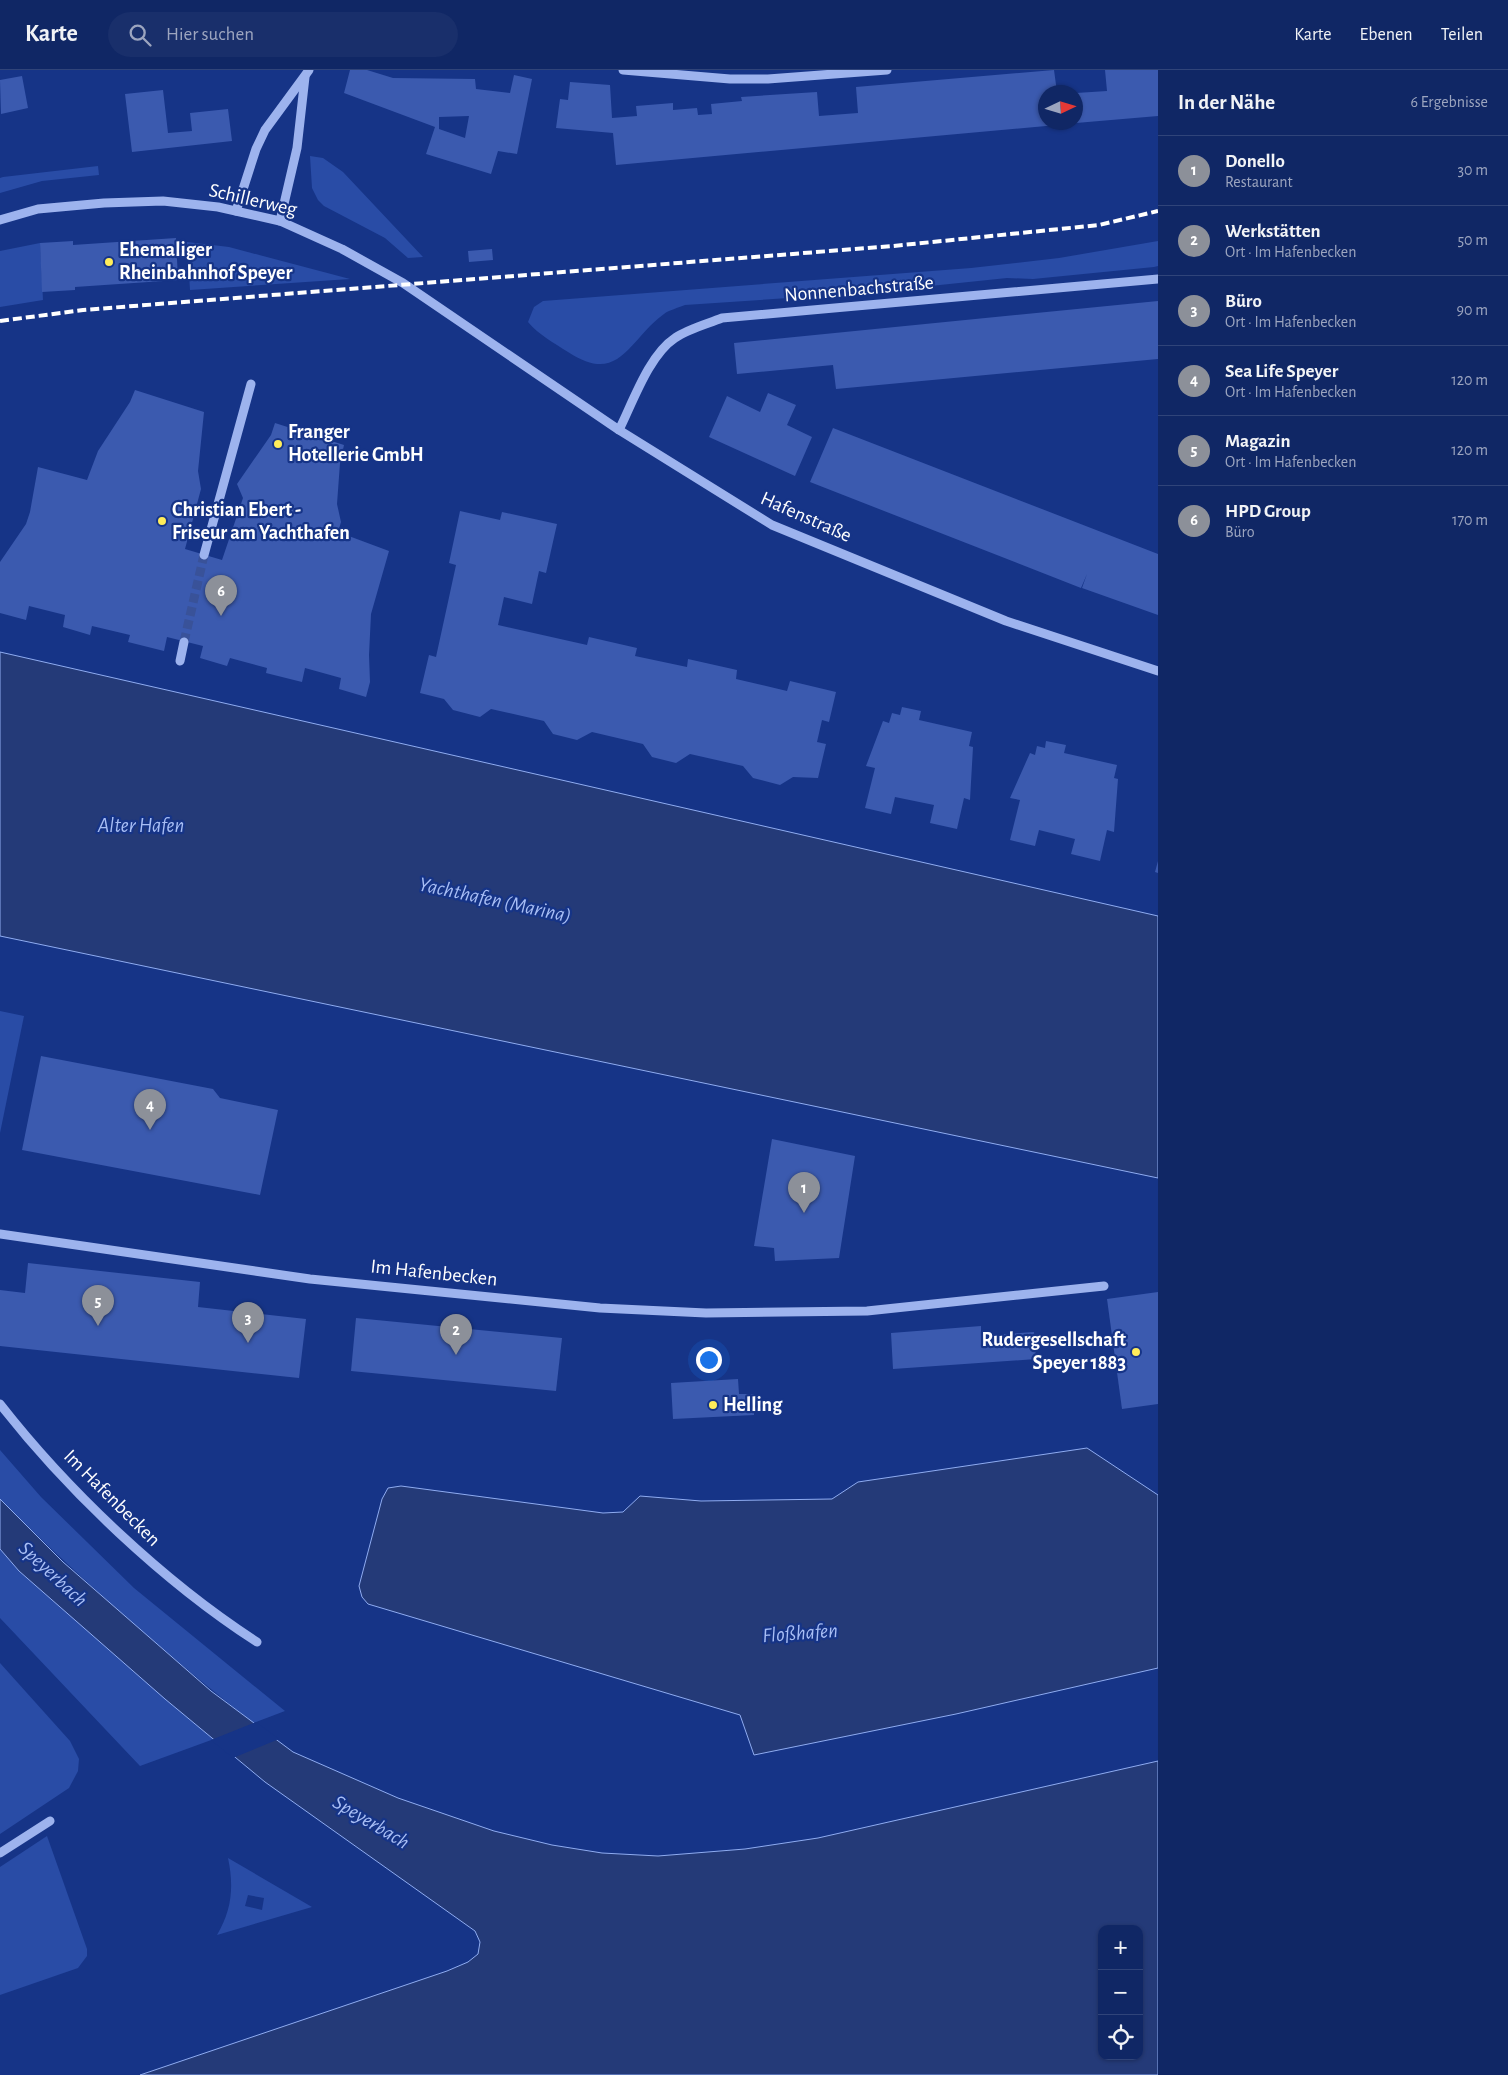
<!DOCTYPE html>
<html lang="de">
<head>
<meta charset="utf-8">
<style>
	:root { --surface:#102765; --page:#192f6b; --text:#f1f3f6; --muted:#9ca5bf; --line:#304479; --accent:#8c9099 }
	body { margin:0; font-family:"Alegreya Sans",sans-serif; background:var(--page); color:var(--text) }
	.controls { position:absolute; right:15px; bottom:15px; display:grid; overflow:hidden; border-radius:10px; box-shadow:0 1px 4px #0004 }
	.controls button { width:45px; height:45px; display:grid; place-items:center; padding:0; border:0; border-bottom:1px solid var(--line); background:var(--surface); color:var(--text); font:25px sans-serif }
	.compass { position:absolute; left:1038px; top:15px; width:45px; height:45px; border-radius:50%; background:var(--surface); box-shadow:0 1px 4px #0004; rotate:86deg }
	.you { position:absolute; left:708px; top:1289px; width:18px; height:18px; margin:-12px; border:4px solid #fff; border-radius:50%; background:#1a73e8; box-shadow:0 0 0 8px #1a73e833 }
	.badge { display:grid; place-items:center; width:32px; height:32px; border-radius:50%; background:var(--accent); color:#fff; font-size:16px; font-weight:700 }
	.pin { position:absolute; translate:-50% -41px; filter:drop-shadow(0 1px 2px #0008) }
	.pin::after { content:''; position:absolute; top:26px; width:18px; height:15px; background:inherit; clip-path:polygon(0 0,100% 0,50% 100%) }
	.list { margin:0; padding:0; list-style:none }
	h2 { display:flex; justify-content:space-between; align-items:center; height:65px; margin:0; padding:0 20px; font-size:21px }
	h2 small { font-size:16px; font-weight:400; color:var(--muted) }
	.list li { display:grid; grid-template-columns:32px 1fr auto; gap:15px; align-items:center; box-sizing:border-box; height:70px; padding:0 20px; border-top:1px solid var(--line) }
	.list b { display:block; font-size:19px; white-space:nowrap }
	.list p { margin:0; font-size:16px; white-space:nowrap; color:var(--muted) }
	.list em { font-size:16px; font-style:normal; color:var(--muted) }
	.icon { flex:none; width:28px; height:28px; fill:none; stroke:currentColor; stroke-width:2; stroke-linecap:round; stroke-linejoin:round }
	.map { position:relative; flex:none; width:1158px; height:2005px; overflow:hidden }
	header { display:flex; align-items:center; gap:30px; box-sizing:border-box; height:70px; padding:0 25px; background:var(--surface); border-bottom:1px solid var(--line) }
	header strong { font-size:24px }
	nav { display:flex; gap:28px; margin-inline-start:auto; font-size:18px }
	.search { width:350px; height:45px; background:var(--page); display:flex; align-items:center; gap:12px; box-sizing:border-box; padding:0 18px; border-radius:28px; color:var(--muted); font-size:19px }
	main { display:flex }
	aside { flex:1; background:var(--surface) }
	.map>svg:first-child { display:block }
	.green { fill:#294ca6; fill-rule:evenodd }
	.water { fill:#243a78; stroke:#8facf1; fill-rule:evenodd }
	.pier { fill:#163487 }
	.building { fill:#3b5aaf; fill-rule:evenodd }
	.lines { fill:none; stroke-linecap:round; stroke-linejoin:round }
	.minor-tunnel { stroke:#395299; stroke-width:9; stroke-dasharray:9 4.5; stroke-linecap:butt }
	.minor { stroke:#9db3ee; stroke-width:9 }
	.rail { stroke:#fff; stroke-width:4; stroke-dasharray:9 4; stroke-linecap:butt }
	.poi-dot { fill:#ffec5a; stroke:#163487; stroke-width:2 }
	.labels { text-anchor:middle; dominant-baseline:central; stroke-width:4.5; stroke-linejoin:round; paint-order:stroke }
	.street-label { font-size:20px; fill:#fff; stroke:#163487 }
	.poi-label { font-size:20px; font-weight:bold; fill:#fff; stroke:#163487; text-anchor:start }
	.water-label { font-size:21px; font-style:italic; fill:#a8bef5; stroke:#163487 }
</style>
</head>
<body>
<header>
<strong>Karte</strong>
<div class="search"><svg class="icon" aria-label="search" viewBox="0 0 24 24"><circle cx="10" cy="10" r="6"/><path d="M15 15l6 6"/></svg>Hier suchen</div>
<nav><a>Karte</a><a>Ebenen</a><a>Teilen</a></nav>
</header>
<main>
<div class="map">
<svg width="1158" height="2005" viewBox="0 0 1158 2005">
	<rect width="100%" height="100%" fill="#163487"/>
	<g class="green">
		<path d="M 310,86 L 323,88 L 343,102 L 423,187 L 408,188 L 385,168 L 324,136 L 318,130 L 312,118 Z"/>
		<path d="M 98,96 L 99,105 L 42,111 L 0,123 L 0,108 L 3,107 Z"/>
		<path d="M 1158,171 L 1158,196 L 1154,197 L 1033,209 L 1007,208 L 863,223 L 685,235 C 678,238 669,240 664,244 C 628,270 620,316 568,282 C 554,273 539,265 528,252 L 534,237 L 543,231 L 971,198 L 1059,188 Z"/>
		<path d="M 187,172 L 229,177 L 350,209 L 190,220 Z"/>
		<path d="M 40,173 L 43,230 L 0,237 L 0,181 Z"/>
		<path d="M 0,941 L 24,946 L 0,1063 Z"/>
		<path d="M 0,1380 L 41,1427 L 134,1518 L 285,1641 L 253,1653 C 165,1583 80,1509 0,1429 Z"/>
		<path d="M 0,1479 L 19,1501 L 214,1669 L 140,1696 L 0,1548 Z"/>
		<path d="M 0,1593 L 70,1671 L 79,1689 L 78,1701 L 69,1718 L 0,1764 Z"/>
		<path d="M 47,1766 L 87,1879 L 87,1886 L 78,1898 L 0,1925 L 0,1797 Z"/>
		<path d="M 228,1788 L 312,1837 L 217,1865 C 232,1840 234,1816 228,1788 ZM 248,1825 L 264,1828 L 262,1840 L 245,1836 Z"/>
	</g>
	<g class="water">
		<path d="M 0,582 L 1158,846 L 1158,1108 L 0,866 Z"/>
		<path d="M 1087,1378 L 1158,1425 L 1158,1598 L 956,1644 L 754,1685 L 740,1645 L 368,1534 L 362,1527 L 359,1516 L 382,1429 L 388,1418 L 401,1416 L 603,1443 L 623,1442 L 640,1426 L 701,1431 L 832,1429 L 858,1412 Z"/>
		<path d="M 0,1429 L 63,1492 L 211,1621 L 293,1682 L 398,1728 L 494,1761 L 552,1775 L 602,1783 L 658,1786 L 745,1779 L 818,1768 L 1158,1691 L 1158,2005 L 140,2005 L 447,1901 L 468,1892 L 478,1884 L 480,1872 L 475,1861 L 265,1712 L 165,1629 L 19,1501 L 0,1479 ZM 1102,1859 L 1139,1859 L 1139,1986 L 1102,1986 Z"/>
	</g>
	<path class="pier" d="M 256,1652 L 279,1669 L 233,1688 L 211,1670 Z"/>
	<g class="building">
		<path d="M 350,0 L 367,0 L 393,8 L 475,9 L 476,19 L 510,23 L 514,5 L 532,9 L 517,84 L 498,81 L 491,104 L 426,84 L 435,57 L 344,23 ZM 469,46 L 465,68 L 439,59 L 439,47 Z"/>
		<path d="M 1054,0 L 1057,22 L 1046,22 L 1046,52 L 1068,54 L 616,95 L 613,63 L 556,58 L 560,29 L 568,30 L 570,12 L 610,15 L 612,48 L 637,46 L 636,36 L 673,33 L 673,40 L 697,38 L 698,45 L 712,44 L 711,34 L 742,31 L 741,27 L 817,22 L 819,46 L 858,43 L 856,17 Z"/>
		<path d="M 1105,0 L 1158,0 L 1158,46 L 1076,53 L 1076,23 L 1107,21 Z"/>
		<path d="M 22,6 L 28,38 L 1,44 L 0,10 Z"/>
		<path d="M 163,20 L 168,63 L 192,61 L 190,43 L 228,39 L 232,71 L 132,82 L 125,24 Z"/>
		<path d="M 176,168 L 178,210 L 75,217 L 75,220 L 42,222 L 40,173 L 73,171 L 73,175 Z"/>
		<path d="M 492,179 L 493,190 L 469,192 L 468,181 Z"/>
		<path d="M 1158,231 L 1158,289 L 836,319 L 833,295 L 737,304 L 734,273 Z"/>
		<path d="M 135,320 L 204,342 L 198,401 L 201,419 L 185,479 L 222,490 L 243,428 L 237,414 L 271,365 L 275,353 L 344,375 L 340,393 L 337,434 L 341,452 L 338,462 L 389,481 L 371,544 L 369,585 L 370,612 L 366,627 L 339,619 L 341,608 L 305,598 L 302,612 L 266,603 L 267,598 L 230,588 L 227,596 L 200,588 L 203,576 L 167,567 L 164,581 L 128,572 L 130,565 L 92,556 L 90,565 L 63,557 L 65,545 L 29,536 L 26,550 L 0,543 L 0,492 L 26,454 L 30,442 L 38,397 L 87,410 L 98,381 L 130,332 Z"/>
		<path d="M 768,323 L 796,335 L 787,355 L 812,367 L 795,406 L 709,367 L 727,326 L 760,342 Z"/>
		<path d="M 833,358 L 1158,484 L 1158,545 L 1082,518 L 1087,504 L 1081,518 L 810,412 Z"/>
		<path d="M 460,441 L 500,450 L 502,442 L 557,454 L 546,503 L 539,501 L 532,534 L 504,527 L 498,555 L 587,575 L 589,567 L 637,578 L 635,586 L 687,597 L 688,589 L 737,600 L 736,609 L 787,621 L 790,611 L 836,622 L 829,652 L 822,650 L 817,672 L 826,674 L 818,708 L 793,707 L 780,715 L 753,708 L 743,696 L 690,684 L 676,693 L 652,687 L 643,674 L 592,662 L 577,670 L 553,664 L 544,651 L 491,639 L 480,647 L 453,640 L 444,629 L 420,623 L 429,585 L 436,587 L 448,532 L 456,495 L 449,493 Z"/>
		<path d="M 902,637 L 921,641 L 919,650 L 972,662 L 969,676 L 973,677 L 970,730 L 964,728 L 957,759 L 930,753 L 934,735 L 895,727 L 891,744 L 865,738 L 875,698 L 866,696 L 883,651 L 889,653 L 892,643 L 900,645 Z"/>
		<path d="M 1046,671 L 1066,675 L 1064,683 L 1117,695 L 1114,708 L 1118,709 L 1114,762 L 1107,760 L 1100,791 L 1071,784 L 1075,769 L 1039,760 L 1035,776 L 1010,770 L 1020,730 L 1010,728 L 1030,683 L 1035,685 L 1037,676 L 1045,678 Z"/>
		<path d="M 1158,791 L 1158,803 L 1155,802 Z"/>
		<path d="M 41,986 L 213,1019 L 220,1028 L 278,1040 L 260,1125 L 22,1080 Z"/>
		<path d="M 772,1069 L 855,1086 L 839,1188 L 775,1191 L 774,1178 L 754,1176 Z"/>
		<path d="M 28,1193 L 200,1212 L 198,1237 L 306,1249 L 299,1308 L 0,1276 L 0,1220 L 25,1223 Z"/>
		<path d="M 1158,1222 L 1158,1334 L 1122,1339 L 1107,1229 Z"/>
		<path d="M 356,1248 L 562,1268 L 556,1321 L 351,1301 Z"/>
		<path d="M 981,1256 L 981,1266 L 1034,1262 L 1036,1289 L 893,1299 L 891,1263 Z"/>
		<path d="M 738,1309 L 739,1324 L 754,1324 L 754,1345 L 673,1349 L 671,1313 Z"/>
	</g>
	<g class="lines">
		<path class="minor-tunnel" d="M 184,572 L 204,485"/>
		<g class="minor">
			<path d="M 623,0 L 730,9 L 768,9 L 887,0"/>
			<path d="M 236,141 L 256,79 L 265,60 L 309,0"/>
			<path d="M 0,150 L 38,139 L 104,133 L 163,131 L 218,137 L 280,151 L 342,179 L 403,213 L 619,360 L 772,455 L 1006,551 L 1158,601"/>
			<path d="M 280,151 L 297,78 L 305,7"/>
			<path d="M 619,360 C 633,332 649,285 675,268 C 688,259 707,254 722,248 L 1158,209"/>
			<path d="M 204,485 L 251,314"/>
			<path d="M 180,591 L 184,572"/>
			<path d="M 0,1164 L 310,1209 L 600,1238 L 706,1243 L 867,1241 L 1104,1216"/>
			<path d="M 0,1334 C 68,1421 164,1512 257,1572"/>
			<path d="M 0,1783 L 50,1751"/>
		</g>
		<path class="rail" d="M 0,251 L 83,240 L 893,176 L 1099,155 L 1158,141"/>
	</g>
	<g class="poi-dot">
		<circle cx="109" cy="192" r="5"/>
		<circle cx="278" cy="374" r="5"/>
		<circle cx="162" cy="451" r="5"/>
		<circle cx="1136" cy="1282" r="5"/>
		<circle cx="713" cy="1335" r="5"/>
	</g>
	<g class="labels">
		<g class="street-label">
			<text transform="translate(253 130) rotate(13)">Schillerweg</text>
			<text transform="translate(859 219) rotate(-5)">Nonnenbachstraße</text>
			<text transform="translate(806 447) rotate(24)">Hafenstraße</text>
			<text transform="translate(434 1203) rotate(6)">Im Hafenbecken</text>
			<text transform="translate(112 1428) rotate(45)">Im Hafenbecken</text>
		</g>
		<g class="poi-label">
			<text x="119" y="180">Ehemaliger<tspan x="119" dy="23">Rheinbahnhof Speyer</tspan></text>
			<text x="288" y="362">Franger<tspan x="288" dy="23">Hotellerie GmbH</tspan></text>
			<text x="172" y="440">Christian Ebert -<tspan x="172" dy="23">Friseur am Yachthafen</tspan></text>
			<text x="1126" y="1270" text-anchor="end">Rudergesellschaft<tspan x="1126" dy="23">Speyer 1883</tspan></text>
			<text x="723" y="1335">Helling</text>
		</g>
		<g class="water-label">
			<text x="141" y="755">Alter Hafen</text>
			<text transform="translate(495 830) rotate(12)">Yachthafen (Marina)</text>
			<text transform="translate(53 1504) rotate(43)">Speyerbach</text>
			<text transform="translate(800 1563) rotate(-4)">Floßhafen</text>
			<text transform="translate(371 1752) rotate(31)">Speyerbach</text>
		</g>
	</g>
</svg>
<div class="controls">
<button>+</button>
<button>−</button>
<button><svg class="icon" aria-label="locate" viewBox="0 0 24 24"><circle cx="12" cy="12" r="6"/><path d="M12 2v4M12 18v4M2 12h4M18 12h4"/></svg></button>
</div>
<svg class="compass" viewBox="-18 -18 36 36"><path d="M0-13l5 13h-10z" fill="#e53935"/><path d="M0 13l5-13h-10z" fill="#9ca5bf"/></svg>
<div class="you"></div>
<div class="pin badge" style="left:804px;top:1143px">1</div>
<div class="pin badge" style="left:456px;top:1285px">2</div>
<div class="pin badge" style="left:248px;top:1273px">3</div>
<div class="pin badge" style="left:150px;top:1060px">4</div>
<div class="pin badge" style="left:98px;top:1256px">5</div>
<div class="pin badge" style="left:221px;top:546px">6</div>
</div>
<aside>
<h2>In der Nähe<small>6 Ergebnisse</small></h2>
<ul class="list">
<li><span class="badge">1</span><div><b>Donello</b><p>Restaurant</p></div><em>30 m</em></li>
<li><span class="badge">2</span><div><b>Werkstätten</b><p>Ort · Im Hafenbecken</p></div><em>50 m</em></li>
<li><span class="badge">3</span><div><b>Büro</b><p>Ort · Im Hafenbecken</p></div><em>90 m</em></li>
<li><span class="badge">4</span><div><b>Sea Life Speyer</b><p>Ort · Im Hafenbecken</p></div><em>120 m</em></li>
<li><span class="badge">5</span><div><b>Magazin</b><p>Ort · Im Hafenbecken</p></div><em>120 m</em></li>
<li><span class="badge">6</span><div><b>HPD Group</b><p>Büro</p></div><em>170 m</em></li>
</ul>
</aside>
</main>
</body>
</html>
